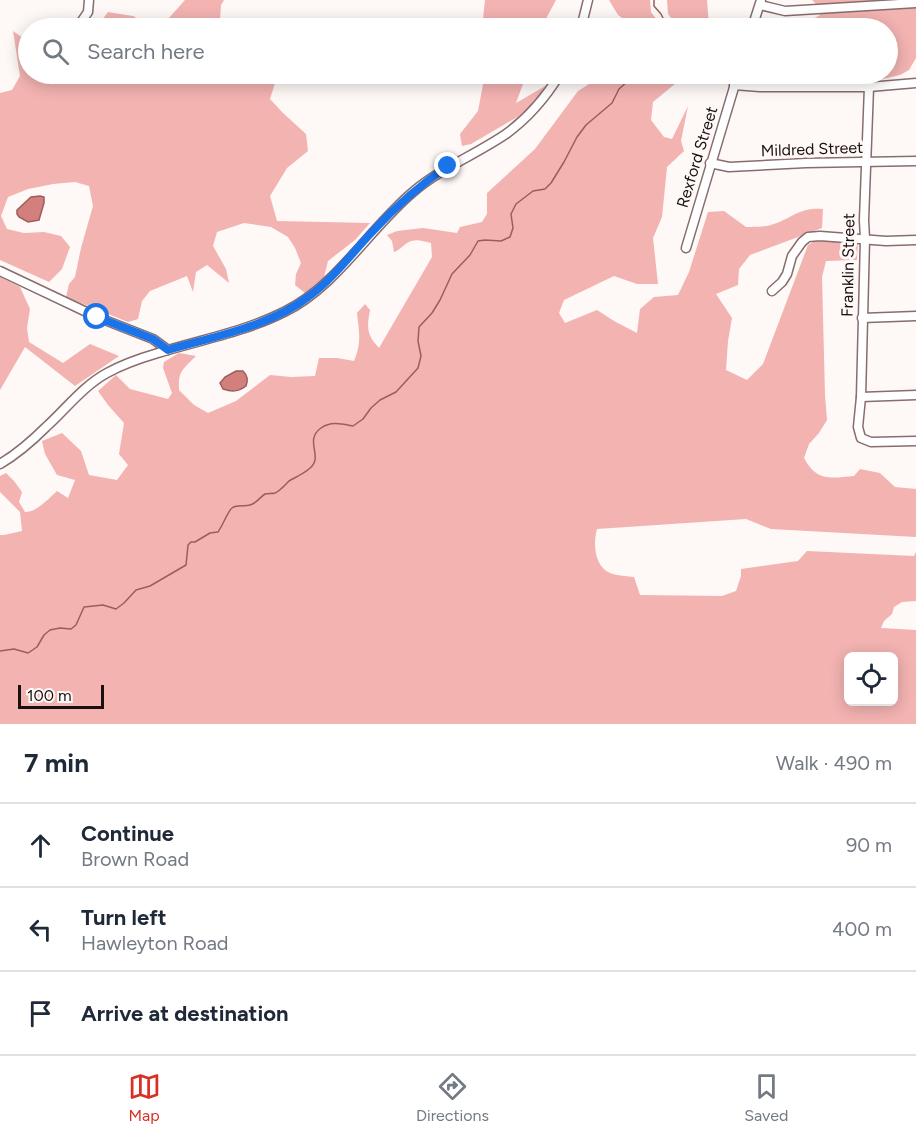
<!DOCTYPE html>
<html lang="en">
<head>
<meta charset="utf-8">
<style>
	:root { --surface:#fff; --page:#f2f2f3; --text:#1f2937; --muted:#747a83; --line:#e0e1e3; --accent:#d93025 }
	body { margin:0; font-family:Figtree,sans-serif; background:var(--page); color:var(--text) }
	.controls { position:absolute; right:18px; bottom:18px; display:grid; overflow:hidden; border-radius:9px; box-shadow:0 3px 15px #0003 }
	.controls button { width:54px; height:54px; display:grid; place-items:center; padding:0; border:0; border-bottom:2px solid var(--line); background:var(--surface); color:var(--text); font:30px sans-serif }
	.scale { position:absolute; left:18px; bottom:15px; width:86px; box-sizing:border-box; padding-left:6px; border:3px solid #1a1010; border-top:0; font-size:16px; line-height:21px; white-space:nowrap; color:#1a1010; -webkit-text-stroke:4px #fef8f7; paint-order:stroke }
	.stop { position:absolute; width:18px; height:18px; margin:-14px; border:4px solid #1a73e8; border-radius:50%; background:#fff }
	.stop.end { background:#1a73e8; border-color:#fff; box-shadow:0 2px 6px #0008 }
	.list { margin:0; padding:0; list-style:none }
	h2 { display:flex; justify-content:space-between; align-items:center; height:78px; margin:0; padding:0 24px; font-size:26px }
	h2 small { font-size:20px; font-weight:400; color:var(--muted) }
	.list li { display:grid; grid-template-columns:39px 1fr auto; gap:18px; align-items:center; box-sizing:border-box; height:84px; padding:0 24px; border-top:2px solid var(--line) }
	.list b { display:block; font-size:22px; white-space:nowrap }
	.list p { margin:0; font-size:20px; white-space:nowrap; color:var(--muted) }
	.list em { font-size:20px; font-style:normal; color:var(--muted) }
	.icon { flex:none; width:33px; height:33px; fill:none; stroke:currentColor; stroke-width:2; stroke-linecap:round; stroke-linejoin:round }
	.map { position:relative; flex:none; width:916px; height:724px; overflow:hidden }
	.search { position:absolute; background:var(--surface); box-shadow:0 3px 15px #0003; left:18px; right:18px; top:18px; height:66px; display:flex; align-items:center; gap:15px; box-sizing:border-box; padding:0 21px; border-radius:33px; color:var(--muted); font-size:22px }
	.sheet { height:330px; background:var(--surface) }
	nav { display:flex; justify-content:space-around; align-items:center; box-sizing:border-box; height:84px; border-top:2px solid var(--line); background:var(--surface); font-size:16px; color:var(--muted) }
	nav a { display:grid; justify-items:center; gap:3px }
	nav .on { color:var(--accent) }
	.map>svg:first-child { display:block }
	.green { fill:#f2b3b1; fill-rule:evenodd }
	.water { fill:#d37f7e; stroke:#9c5e5d; stroke-width:1.5 }
	.lines { fill:none; stroke-linecap:round; stroke-linejoin:round }
	.stream { stroke:#9c5e5d; stroke-width:1.5 }
	.minor-casing { stroke:#876d6c; stroke-width:11 }
	.minor { stroke:#fff; stroke-width:8 }
	.route { stroke:#1a73e8; stroke-width:8 }
	.labels { text-anchor:middle; dominant-baseline:central; stroke-width:6; stroke-linejoin:round; paint-order:stroke }
	.street-label { font-size:16px; fill:#1a1010; stroke:#fef8f7 }
</style>
</head>
<body>
<div class="map">
<svg width="916" height="724" viewBox="0 0 916 724">
	<rect width="100%" height="100%" fill="#fef8f7"/>
	<g class="green">
		<path d="M 185,0 L 224,0 L 221,5 L 220,20 L 229,28 L 160,28 Z"/>
		<path d="M 485,0 L 556,0 L 541,28 L 482,28 Z"/>
		<path d="M 609,0 L 650,0 L 651,12 L 663,28 L 636,28 L 618,15 Z"/>
		<path d="M 667,0 L 707,0 L 709,26 L 707,28 L 679,28 L 668,14 Z"/>
		<path d="M 812,0 L 916,0 L 916,58 L 909,70 L 900,75 L 883,79 L 791,77 L 786,74 L 888,74 L 888,28 L 811,28 L 811,20 L 820,15 L 816,4 Z"/>
		<path d="M 108,12 L 133,16 L 155,28 L 96,28 Z"/>
		<path d="M 13,31 L 23,38 L 28,54 L 28,74 L 270,74 L 276,80 L 270,99 L 283,113 L 306,134 L 308,151 L 287,168 L 270,196 L 277,221 L 370,223 L 355,240 L 328,261 L 324,277 L 305,293 L 295,285 L 296,274 L 301,263 L 295,248 L 288,237 L 271,227 L 244,223 L 217,232 L 213,246 L 226,269 L 229,283 L 207,265 L 196,272 L 193,292 L 187,276 L 150,291 L 142,301 L 138,319 L 128,322 L 66,297 L 69,284 L 75,277 L 81,248 L 93,206 L 89,186 L 75,182 L 53,184 L 28,189 L 8,197 L 1,216 L 7,229 L 24,233 L 44,232 L 61,236 L 70,247 L 62,269 L 49,282 L 0,260 L 0,93 L 12,90 L 20,76 Z"/>
		<path d="M 485,74 L 532,74 L 523,84 L 516,103 L 547,85 L 526,112 L 471,144 L 462,146 L 460,134 L 478,111 Z"/>
		<path d="M 605,74 L 687,74 L 653,102 L 651,120 L 664,137 L 672,139 L 688,106 L 681,141 L 684,151 L 667,167 L 662,217 L 653,238 L 658,284 L 637,284 L 614,276 L 564,300 L 559,313 L 565,323 L 597,310 L 614,321 L 637,333 L 640,309 L 654,297 L 678,295 L 689,272 L 708,212 L 724,211 L 746,227 C 754,227 764,227 771,225 C 792,219 798,207 823,209 L 822,228 L 750,255 L 739,269 L 738,285 L 716,294 L 732,318 L 728,341 L 726,370 L 747,380 L 763,364 L 808,245 L 818,239 L 858,241 L 857,260 L 826,261 L 822,277 L 825,395 L 827,420 L 819,433 L 809,444 L 804,458 C 817,482 830,478 854,476 L 860,469 L 880,473 L 895,487 L 916,489 L 916,537 L 771,529 L 746,519 L 597,529 C 593,543 594,566 610,573 C 617,576 627,576 634,577 L 640,595 L 722,596 L 736,591 L 741,576 L 741,569 L 798,561 L 807,551 L 914,556 L 916,552 L 916,601 L 902,602 L 894,607 L 892,614 L 884,621 L 881,628 L 916,630 L 916,724 L 0,724 L 0,535 L 4,535 L 22,531 L 20,512 L 0,492 L 0,476 L 6,473 L 14,481 L 22,492 L 19,502 L 25,512 C 37,512 48,499 57,491 L 68,498 L 75,480 L 57,475 L 45,454 L 42,441 L 62,433 L 81,451 L 89,475 L 117,480 L 128,465 L 119,454 L 124,423 L 108,405 L 98,391 L 116,375 L 130,389 L 168,399 L 172,393 L 163,368 L 164,362 L 179,353 L 196,356 C 183,369 178,371 179,390 L 194,405 L 208,413 L 236,401 L 270,375 L 291,377 L 315,376 L 319,358 L 337,358 L 354,361 C 362,342 359,332 357,313 L 365,304 L 370,310 C 367,326 366,335 379,348 L 432,257 L 431,243 C 422,241 415,238 407,243 C 402,246 400,250 394,252 L 392,241 L 387,235 L 397,231 L 423,228 L 457,233 L 460,227 L 482,222 L 487,214 L 487,193 L 535,149 L 578,91 ZM 848,656 L 894,656 L 894,702 L 848,702 Z"/>
		<path d="M 0,277 L 20,287 L 30,309 L 27,328 L 29,342 L 63,363 L 90,344 L 119,356 L 75,386 L 25,347 L 0,390 Z"/>
	</g>
	<g class="water">
		<path d="M 40,196 L 44,197 L 44,203 L 39,220 L 28,222 L 19,217 L 17,214 L 17,210 L 31,197 Z"/>
		<path d="M 236,371 L 243,371 C 248,376 248,380 246,386 C 238,392 232,392 223,389 L 220,383 L 225,377 Z"/>
	</g>
	<g class="lines">
		<g class="stream">
			<path d="M 654,0 L 654,6 L 661,14 L 668,28"/>
			<path d="M 0,651 L 14,649 L 28,653 L 37,647 L 44,635 L 50,630 L 60,628 L 71,629 L 76,625 L 84,607 L 103,605 L 116,609 L 124,603 L 136,590 L 150,586 L 186,565 L 188,545 L 191,542 L 195,542 L 210,533 L 218,532 C 223,525 228,511 232,508 C 237,504 245,507 250,505 C 257,503 260,497 265,494 C 268,493 272,494 275,493 C 280,491 285,485 289,481 C 296,477 303,474 309,469 C 325,457 303,441 321,428 C 331,421 342,424 353,426 L 363,419 L 371,408 L 380,400 L 396,392 L 418,368 L 421,356 L 418,341 L 419,327 L 432,313 L 440,300 L 452,274 L 470,255 L 478,241 L 485,240 L 501,241 L 510,237 L 513,228 L 511,214 L 516,204 L 533,191 L 545,189 L 551,183 L 564,162 L 577,137 L 586,125 L 612,103 L 619,89 L 629,80 L 644,74"/>
		</g>
		<defs>
			<g id="minor">
				<path d="M 760,5 L 785,11 L 916,3"/>
				<path d="M 77,28 L 88,12 L 89,0"/>
				<path d="M 581,28 L 588,0"/>
				<path d="M 752,28 L 761,0"/>
				<path d="M 734,85 L 760,87 L 869,87 L 916,83"/>
				<path d="M 869,87 L 864,220 L 865,239 L 861,397 L 858,427 L 861,438 L 871,442 L 916,441"/>
				<path d="M 710,163 L 729,167 L 806,163 L 916,161"/>
				<path d="M 686,248 L 738,74"/>
				<path d="M 0,271 L 97,317 L 153,339 L 168,350"/>
				<path d="M 772,291 L 782,282 L 787,274 L 792,256 L 802,242 L 808,237 L 820,236 L 886,241 L 916,240"/>
				<path d="M 862,318 L 916,316"/>
				<path d="M 861,397 L 916,395"/>
				<path d="M 0,464 C 17,454 32,441 46,427 C 66,409 83,386 107,373 C 123,364 141,358 158,353 C 200,340 244,332 284,312 C 336,287 369,229 413,192 C 441,168 475,155 506,134 C 528,118 546,97 560,74"/>
			</g>
		</defs>
		<use href="#minor" class="minor-casing"/>
		<use href="#minor" class="minor"/>
	</g>
	<g class="lines">
		<path class="route" d="M 97,317 L 153,339 L 168,350 C 212,337 271,326 308,297 C 333,279 351,254 372,232 C 395,207 420,185 448,166"/>
	</g>
	<g class="labels">
		<g class="street-label">
			<text transform="translate(812 149) rotate(-2)">Mildred Street</text>
			<text transform="translate(697 157) rotate(-73)">Rexford Street</text>
			<text transform="translate(848 265) rotate(-89)">Franklin Street</text>
		</g>
	</g>
</svg>
<div class="controls">
<button><svg class="icon" aria-label="locate" viewBox="0 0 24 24"><circle cx="12" cy="12" r="6"/><path d="M12 2v4M12 18v4M2 12h4M18 12h4"/></svg></button>
</div>
<div class="scale">100 m</div>
<div class="stop" style="left:97px;top:317px"></div>
<div class="stop end" style="left:448px;top:166px"></div>
<div class="search"><svg class="icon" aria-label="search" viewBox="0 0 24 24"><circle cx="10" cy="10" r="6"/><path d="M15 15l6 6"/></svg>Search here</div>
</div>
<section class="sheet">
<h2>7 min<small>Walk · 490 m</small></h2>
<ul class="list">
<li><svg class="icon" aria-label="ahead" viewBox="0 0 24 24"><path d="M12 20V5M6 11l6-6 6 6"/></svg><div><b>Continue</b><p>Brown Road</p></div><em>90 m</em></li>
<li><svg class="icon" aria-label="left" viewBox="0 0 24 24"><path d="M17 20v-9H6M10 6l-5 5 5 5"/></svg><div><b>Turn left</b><p>Hawleyton Road</p></div><em>400 m</em></li>
<li><svg class="icon" aria-label="arrive" viewBox="0 0 24 24"><path d="M6 21V4h12l-3 4 3 4H6"/></svg><div><b>Arrive at destination</b></div></li>
</ul>
</section>
<nav>
<a class="on"><svg class="icon" aria-label="map" viewBox="0 0 24 24"><path d="M3 6l6-2 6 2 6-2v14l-6 2-6-2-6 2zM9 4v14M15 6v14"/></svg>Map</a>
<a><svg class="icon" aria-label="directions" viewBox="0 0 24 24"><path d="M12 3l9 9-9 9-9-9zM9 14v-3h6M13 9l2 2-2 2"/></svg>Directions</a>
<a><svg class="icon" aria-label="saved" viewBox="0 0 24 24"><path d="M7 4h10v16l-5-4-5 4z"/></svg>Saved</a>
</nav>
</body>
</html>
